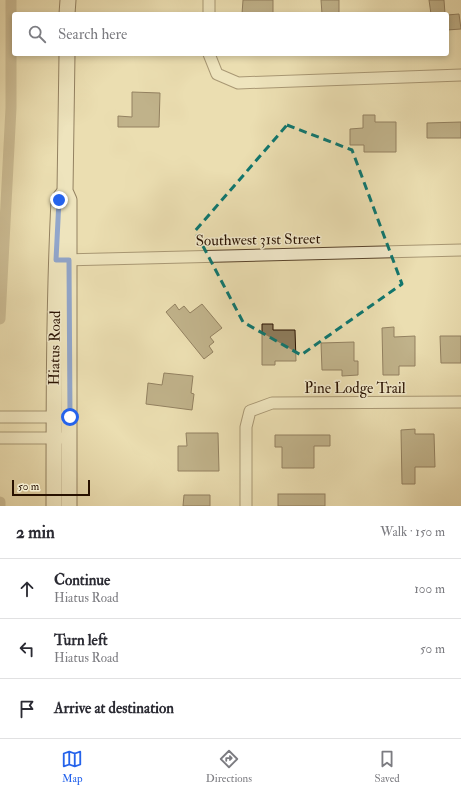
<!DOCTYPE html>
<html lang="en">
<head>
<meta charset="utf-8">
<style>
	:root { --surface:#fff; --page:#f2f2f3; --text:#2b2b33; --muted:#7c7c81; --line:#e1e1e2; --accent:#2563eb }
	body { margin:0; font-family:"IM FELL Double Pica",serif; background:var(--page); color:var(--text) }
	.scale { position:absolute; left:12px; bottom:10px; width:78px; box-sizing:border-box; padding-left:4px; border:2px solid #281100; border-top:0; font-size:11px; line-height:14px; white-space:nowrap; color:#281100; -webkit-text-stroke:3px #f2eacc; paint-order:stroke }
	.stop { position:absolute; width:12px; height:12px; margin:-9px; border:3px solid #2563eb; border-radius:50%; background:#fff }
	.stop.end { background:#2563eb; border-color:#fff; box-shadow:0 1px 4px #0008 }
	.list { margin:0; padding:0; list-style:none }
	h2 { display:flex; justify-content:space-between; align-items:center; height:52px; margin:0; padding:0 16px; font-size:17px }
	h2 small { font-size:13px; font-weight:400; color:var(--muted) }
	.list li { display:grid; grid-template-columns:26px 1fr auto; gap:12px; align-items:center; box-sizing:border-box; height:60px; padding:0 16px; border-top:1px solid var(--line) }
	.list b { display:block; font-size:15px; white-space:nowrap }
	.list p { margin:0; font-size:13px; white-space:nowrap; color:var(--muted) }
	.list em { font-size:13px; font-style:normal; color:var(--muted) }
	.icon { flex:none; width:22px; height:22px; fill:none; stroke:currentColor; stroke-width:2; stroke-linecap:round; stroke-linejoin:round }
	.map { position:relative; flex:none; width:461px; height:506px; overflow:hidden }
	.search { position:absolute; background:var(--surface); box-shadow:0 2px 6px #0003; left:12px; right:12px; top:12px; height:44px; display:flex; align-items:center; gap:10px; box-sizing:border-box; padding:0 14px; border-radius:4px; color:var(--muted); font-size:15px }
	.sheet { height:232px; background:var(--surface) }
	nav { display:flex; justify-content:space-around; align-items:center; box-sizing:border-box; height:56px; border-top:1px solid var(--line); background:var(--surface); font-size:11px; color:var(--muted) }
	nav a { display:grid; justify-items:center; gap:2px }
	nav .on { color:var(--accent) }
	.map>svg:first-child { display:block }
	.lines { fill:none; stroke-linecap:round; stroke-linejoin:round }
	.canal { stroke:#a99875; stroke-width:11 }
	.building { fill:#8d7c5c; stroke:#281100 }
	.street-casing { stroke:#59442c; stroke-width:13 }
	.secondary-casing { stroke:#281100; stroke-width:17 }
	.street { stroke:#f2eacc; stroke-width:11 }
	.secondary { stroke:#f2eacc; stroke-width:15 }
	.route { stroke:#2563eb; stroke-width:5 }
	.marked { fill:none; stroke:#0f766e; stroke-width:3; stroke-dasharray:8 5; stroke-linejoin:round }
	.labels { text-anchor:middle; dominant-baseline:central; stroke-width:3; stroke-linejoin:round; paint-order:stroke }
	.street-label { font-size:15px; fill:#281100; stroke:#f2eacc }
</style>
</head>
<body>
<div class="map">
<svg width="461" height="506" viewBox="0 0 461 506">
	<rect width="100%" height="100%" fill="#ebdeb1"/>
	<filter id="stains"><feTurbulence type="fractalNoise" baseFrequency=".005" numOctaves="4"/><feColorMatrix values="0 0 0 0 .2 0 0 0 0 .09 0 0 0 0 .02 0 0 0 .5 -.17"/></filter>
	<radialGradient id="worn" r=".72"><stop offset=".6" stop-color="#630" stop-opacity="0"/><stop offset="1" stop-color="#630" stop-opacity=".3"/></radialGradient>
	<g class="lines">
		<g class="canal">
			<path d="M 0,319 L 11,108 L 11,0"/>
			<path d="M 0,502 L 0,506"/>
		</g>
	</g>
	<g class="building">
		<path d="M 243,0 L 273,0 L 273,14 L 242,14 Z"/>
		<path d="M 321,0 L 339,0 L 339,14 L 322,14 Z"/>
		<path d="M 429,0 L 444,0 L 445,14 L 431,14 Z"/>
		<path d="M 459,14 L 461,29 L 447,30 L 447,15 Z"/>
		<path d="M 132,92 L 160,93 L 159,127 L 118,127 L 118,116 L 132,117 Z"/>
		<path d="M 363,115 L 375,115 L 375,122 L 396,122 L 396,152 L 364,152 L 364,145 L 350,145 L 350,129 L 363,128 Z"/>
		<path d="M 461,122 L 461,138 L 427,138 L 427,123 Z"/>
		<path d="M 175,304 L 179,310 L 184,306 L 190,313 L 202,304 L 222,328 L 210,337 L 214,342 L 209,346 L 213,352 L 204,359 L 166,312 Z"/>
		<path d="M 262,324 L 273,324 L 273,330 L 295,330 L 296,361 L 275,361 L 275,365 L 262,365 Z"/>
		<path d="M 394,327 L 394,337 L 415,336 L 415,366 L 399,366 L 399,375 L 383,375 L 382,328 Z"/>
		<path d="M 440,336 L 461,336 L 461,363 L 441,363 Z"/>
		<path d="M 354,342 L 354,361 L 358,361 L 358,375 L 342,376 L 342,370 L 322,370 L 321,343 Z"/>
		<path d="M 164,373 L 193,376 L 191,393 L 194,394 L 192,410 L 146,404 L 148,383 L 162,385 Z"/>
		<path d="M 415,429 L 415,434 L 434,434 L 435,467 L 415,467 L 415,484 L 402,484 L 401,430 Z"/>
		<path d="M 186,433 L 218,433 L 219,471 L 178,471 L 178,446 L 187,446 Z"/>
		<path d="M 275,435 L 330,435 L 330,446 L 314,446 L 314,468 L 282,468 L 282,447 L 275,447 Z"/>
		<rect x="278" y="494" width="47" height="12"/>
		<path d="M 184,495 L 210,495 L 210,506 L 183,506 Z"/>
	</g>
	<g class="lines">
		<defs>
			<g id="street">
				<path d="M 209,14 L 209,0"/>
				<path d="M 209,54 L 217,74 L 238,83 L 461,75"/>
				<path d="M 63,260 L 461,250"/>
				<path d="M 0,417 L 61,417"/>
				<path d="M 0,438 L 61,438"/>
				<path d="M 246,506 L 246,427 L 250,411 L 272,403 L 461,402"/>
			</g>
			<g id="secondary">
				<path d="M 67,14 L 68,0"/>
				<path d="M 67,54 L 65,191 L 69,200 L 69,506"/>
				<path d="M 54,506 C 54,404 54,302 59,200 L 62,195"/>
			</g>
		</defs>
		<use href="#street" class="street-casing"/>
		<use href="#secondary" class="secondary-casing"/>
		<use href="#street" class="street"/>
		<use href="#secondary" class="secondary"/>
	</g>
	<g class="lines">
		<path class="route" d="M 59,200 L 56,260 L 69,260 L 70,417"/>
	</g>
	<path d="M0 0H461V506H0ZM 287,125 L 352,150 L 402,284 L 301,355 L 243,322 L 195,231 Z" fill="#ebdeb1" fill-opacity=".55" fill-rule="evenodd"/>
	<path class="marked" d="M 287,125 L 352,150 L 402,284 L 301,355 L 243,322 L 195,231 Z"/>
	<g class="labels">
		<g class="street-label">
			<text transform="translate(258 240) rotate(-1)">Southwest 31st Street</text>
			<text transform="translate(55 348) rotate(-89)">Hiatus Road</text>
			<text x="355" y="388">Pine Lodge Trail</text>
		</g>
	</g>
	<rect width="100%" height="100%" filter="url(#stains)"/>
	<rect width="100%" height="100%" fill="url(#worn)"/>
</svg>
<div class="scale">50 m</div>
<div class="stop" style="left:70px;top:417px"></div>
<div class="stop end" style="left:59px;top:200px"></div>
<div class="search"><svg class="icon" aria-label="search" viewBox="0 0 24 24"><circle cx="10" cy="10" r="6"/><path d="M15 15l6 6"/></svg>Search here</div>
</div>
<section class="sheet">
<h2>2 min<small>Walk · 150 m</small></h2>
<ul class="list">
<li><svg class="icon" aria-label="ahead" viewBox="0 0 24 24"><path d="M12 20V5M6 11l6-6 6 6"/></svg><div><b>Continue</b><p>Hiatus Road</p></div><em>100 m</em></li>
<li><svg class="icon" aria-label="left" viewBox="0 0 24 24"><path d="M17 20v-9H6M10 6l-5 5 5 5"/></svg><div><b>Turn left</b><p>Hiatus Road</p></div><em>50 m</em></li>
<li><svg class="icon" aria-label="arrive" viewBox="0 0 24 24"><path d="M6 21V4h12l-3 4 3 4H6"/></svg><div><b>Arrive at destination</b></div></li>
</ul>
</section>
<nav>
<a class="on"><svg class="icon" aria-label="map" viewBox="0 0 24 24"><path d="M3 6l6-2 6 2 6-2v14l-6 2-6-2-6 2zM9 4v14M15 6v14"/></svg>Map</a>
<a><svg class="icon" aria-label="directions" viewBox="0 0 24 24"><path d="M12 3l9 9-9 9-9-9zM9 14v-3h6M13 9l2 2-2 2"/></svg>Directions</a>
<a><svg class="icon" aria-label="saved" viewBox="0 0 24 24"><path d="M7 4h10v16l-5-4-5 4z"/></svg>Saved</a>
</nav>
</body>
</html>
